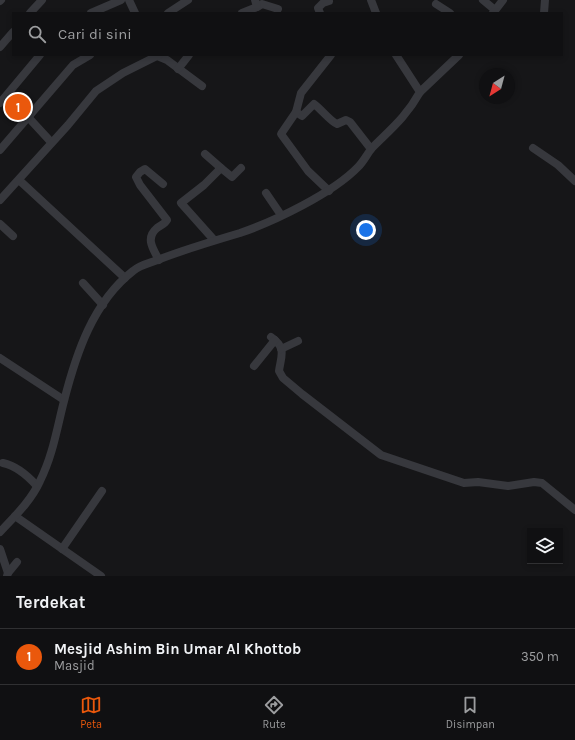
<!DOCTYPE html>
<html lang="id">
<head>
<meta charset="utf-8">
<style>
	:root { --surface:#101012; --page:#1e1e20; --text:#f1f3f6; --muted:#9c9d9f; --line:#303032; --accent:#ea580c }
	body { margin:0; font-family:Karla,sans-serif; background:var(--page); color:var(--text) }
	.controls { position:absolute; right:12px; bottom:12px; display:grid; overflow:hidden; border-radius:0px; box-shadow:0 2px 6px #0003 }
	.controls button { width:36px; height:36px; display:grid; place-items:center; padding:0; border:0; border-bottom:1px solid var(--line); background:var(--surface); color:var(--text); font:20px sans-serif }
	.compass { position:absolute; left:479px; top:68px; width:36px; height:36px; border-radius:50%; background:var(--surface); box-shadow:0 2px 6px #0003; rotate:216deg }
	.you { position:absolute; left:366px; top:230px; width:14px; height:14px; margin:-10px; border:3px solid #fff; border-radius:50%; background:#1a73e8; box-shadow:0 0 0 6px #1a73e833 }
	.badge { display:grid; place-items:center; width:26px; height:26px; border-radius:50%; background:var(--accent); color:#fff; font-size:13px; font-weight:700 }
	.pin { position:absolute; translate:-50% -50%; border:2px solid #fff; box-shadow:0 1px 4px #0006 }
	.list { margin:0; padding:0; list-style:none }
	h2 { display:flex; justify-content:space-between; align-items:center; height:52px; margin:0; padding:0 16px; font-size:17px }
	h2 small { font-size:13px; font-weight:400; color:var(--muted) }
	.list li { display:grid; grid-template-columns:26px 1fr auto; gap:12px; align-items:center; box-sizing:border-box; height:56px; padding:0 16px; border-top:1px solid var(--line) }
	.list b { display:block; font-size:15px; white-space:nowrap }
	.list p { margin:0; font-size:13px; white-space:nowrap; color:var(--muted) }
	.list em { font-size:13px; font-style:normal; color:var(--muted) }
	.icon { flex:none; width:22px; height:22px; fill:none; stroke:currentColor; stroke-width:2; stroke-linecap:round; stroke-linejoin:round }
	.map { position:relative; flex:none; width:575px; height:576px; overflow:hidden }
	.search { position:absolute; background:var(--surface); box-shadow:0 2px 6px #0003; left:12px; right:12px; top:12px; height:44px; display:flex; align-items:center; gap:10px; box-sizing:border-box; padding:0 14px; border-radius:0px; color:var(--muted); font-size:15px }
	.sheet { height:108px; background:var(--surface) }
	nav { display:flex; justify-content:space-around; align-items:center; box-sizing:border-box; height:56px; border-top:1px solid var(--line); background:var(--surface); font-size:11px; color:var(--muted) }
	nav a { display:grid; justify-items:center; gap:2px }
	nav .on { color:var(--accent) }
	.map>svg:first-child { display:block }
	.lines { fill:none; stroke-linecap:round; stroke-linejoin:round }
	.minor { stroke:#37383d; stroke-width:8 }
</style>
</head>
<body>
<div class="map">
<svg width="575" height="576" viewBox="0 0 575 576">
	<rect width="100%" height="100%" fill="#161618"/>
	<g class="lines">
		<g class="minor">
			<path d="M 129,0 L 135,13"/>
			<path d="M 371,0 L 376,13"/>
			<path d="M 483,0 L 495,10"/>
			<path d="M 0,1 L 1,0"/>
			<path d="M 436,4 L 450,13"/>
			<path d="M 257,7 L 262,4 L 278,9"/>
			<path d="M 30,13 L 42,0"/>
			<path d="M 91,13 L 121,0"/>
			<path d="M 168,13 L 188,0"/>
			<path d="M 242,13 L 257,7 L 255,0"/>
			<path d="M 320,13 L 318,8 L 323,3 L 329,1"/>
			<path d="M 493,13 L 503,0"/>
			<path d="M 544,13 L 545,0"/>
			<path d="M 0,47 L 13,32"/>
			<path d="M 155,55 L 167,60 L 202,86"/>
			<path d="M 178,69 L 189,55"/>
			<path d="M 420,92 L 459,55"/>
			<path d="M 0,103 L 40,55"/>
			<path d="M 296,112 L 302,116 L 314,104 C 321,109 331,122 337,124 L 346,120 L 350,122 L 371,149"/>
			<path d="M 28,117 L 51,142"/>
			<path d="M 533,148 L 558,165 L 575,181"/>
			<path d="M 0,150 L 73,65 L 90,55"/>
			<path d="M 205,154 L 221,168 L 204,185 L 181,203 L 214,240"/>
			<path d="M 221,168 L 232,177 L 241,168"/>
			<path d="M 19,180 L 125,278"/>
			<path d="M 329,191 L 308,171 L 281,134 L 296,112 L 301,93 L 331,55"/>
			<path d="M 266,193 L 281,215"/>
			<path d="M 0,200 L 68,125 L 96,91 L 123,73 L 159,55"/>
			<path d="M 0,224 L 13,236"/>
			<path d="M 159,260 C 153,249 145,238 157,228 C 161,225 165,224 167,220 L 140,185 L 136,177 L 140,172 L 145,169 L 163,184"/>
			<path d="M 83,283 L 103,305"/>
			<path d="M 271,337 C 287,348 281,356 279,371 L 283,378 L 302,394 L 381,455 L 464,483 L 478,482 L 508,486 L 534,482 L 542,483 L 575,510"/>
			<path d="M 281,349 L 298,341"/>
			<path d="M 0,358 L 64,400"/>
			<path d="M 254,366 L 275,340"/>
			<path d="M 3,463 C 17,466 28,476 37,486"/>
			<path d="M 15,516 L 101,576"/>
			<path d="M 0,532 C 14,517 31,501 40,481 C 53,455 57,428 64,401 C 76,354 93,302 133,271 C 141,264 151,263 160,259 C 186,249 213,241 240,233 C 275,221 333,193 358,167 C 364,161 367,154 372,148 C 392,128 406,117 420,92 L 396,55"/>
			<path d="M 0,549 L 8,573 L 7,576"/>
			<path d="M 62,549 L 102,491"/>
			<path d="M 8,573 L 17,562"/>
		</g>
	</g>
</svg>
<div class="controls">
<button><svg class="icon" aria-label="layers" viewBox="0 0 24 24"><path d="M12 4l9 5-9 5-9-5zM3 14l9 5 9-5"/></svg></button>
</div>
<svg class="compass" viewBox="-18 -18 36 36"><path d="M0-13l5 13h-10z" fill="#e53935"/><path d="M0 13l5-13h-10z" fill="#9c9d9f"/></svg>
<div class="you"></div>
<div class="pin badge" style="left:18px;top:107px">1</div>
<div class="search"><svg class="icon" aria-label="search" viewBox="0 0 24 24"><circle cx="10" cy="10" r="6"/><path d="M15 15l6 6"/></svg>Cari di sini</div>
</div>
<section class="sheet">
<h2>Terdekat<small></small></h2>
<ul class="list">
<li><span class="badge">1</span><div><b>Mesjid Ashim Bin Umar Al Khottob</b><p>Masjid</p></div><em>350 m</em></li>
</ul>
</section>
<nav>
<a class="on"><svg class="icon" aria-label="map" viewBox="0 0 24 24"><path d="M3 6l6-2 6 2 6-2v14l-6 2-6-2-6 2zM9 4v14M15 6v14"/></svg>Peta</a>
<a><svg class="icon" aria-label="directions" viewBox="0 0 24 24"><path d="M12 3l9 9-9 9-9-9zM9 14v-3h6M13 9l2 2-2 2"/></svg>Rute</a>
<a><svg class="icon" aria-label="saved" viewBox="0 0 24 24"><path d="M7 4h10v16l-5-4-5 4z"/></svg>Disimpan</a>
</nav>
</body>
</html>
